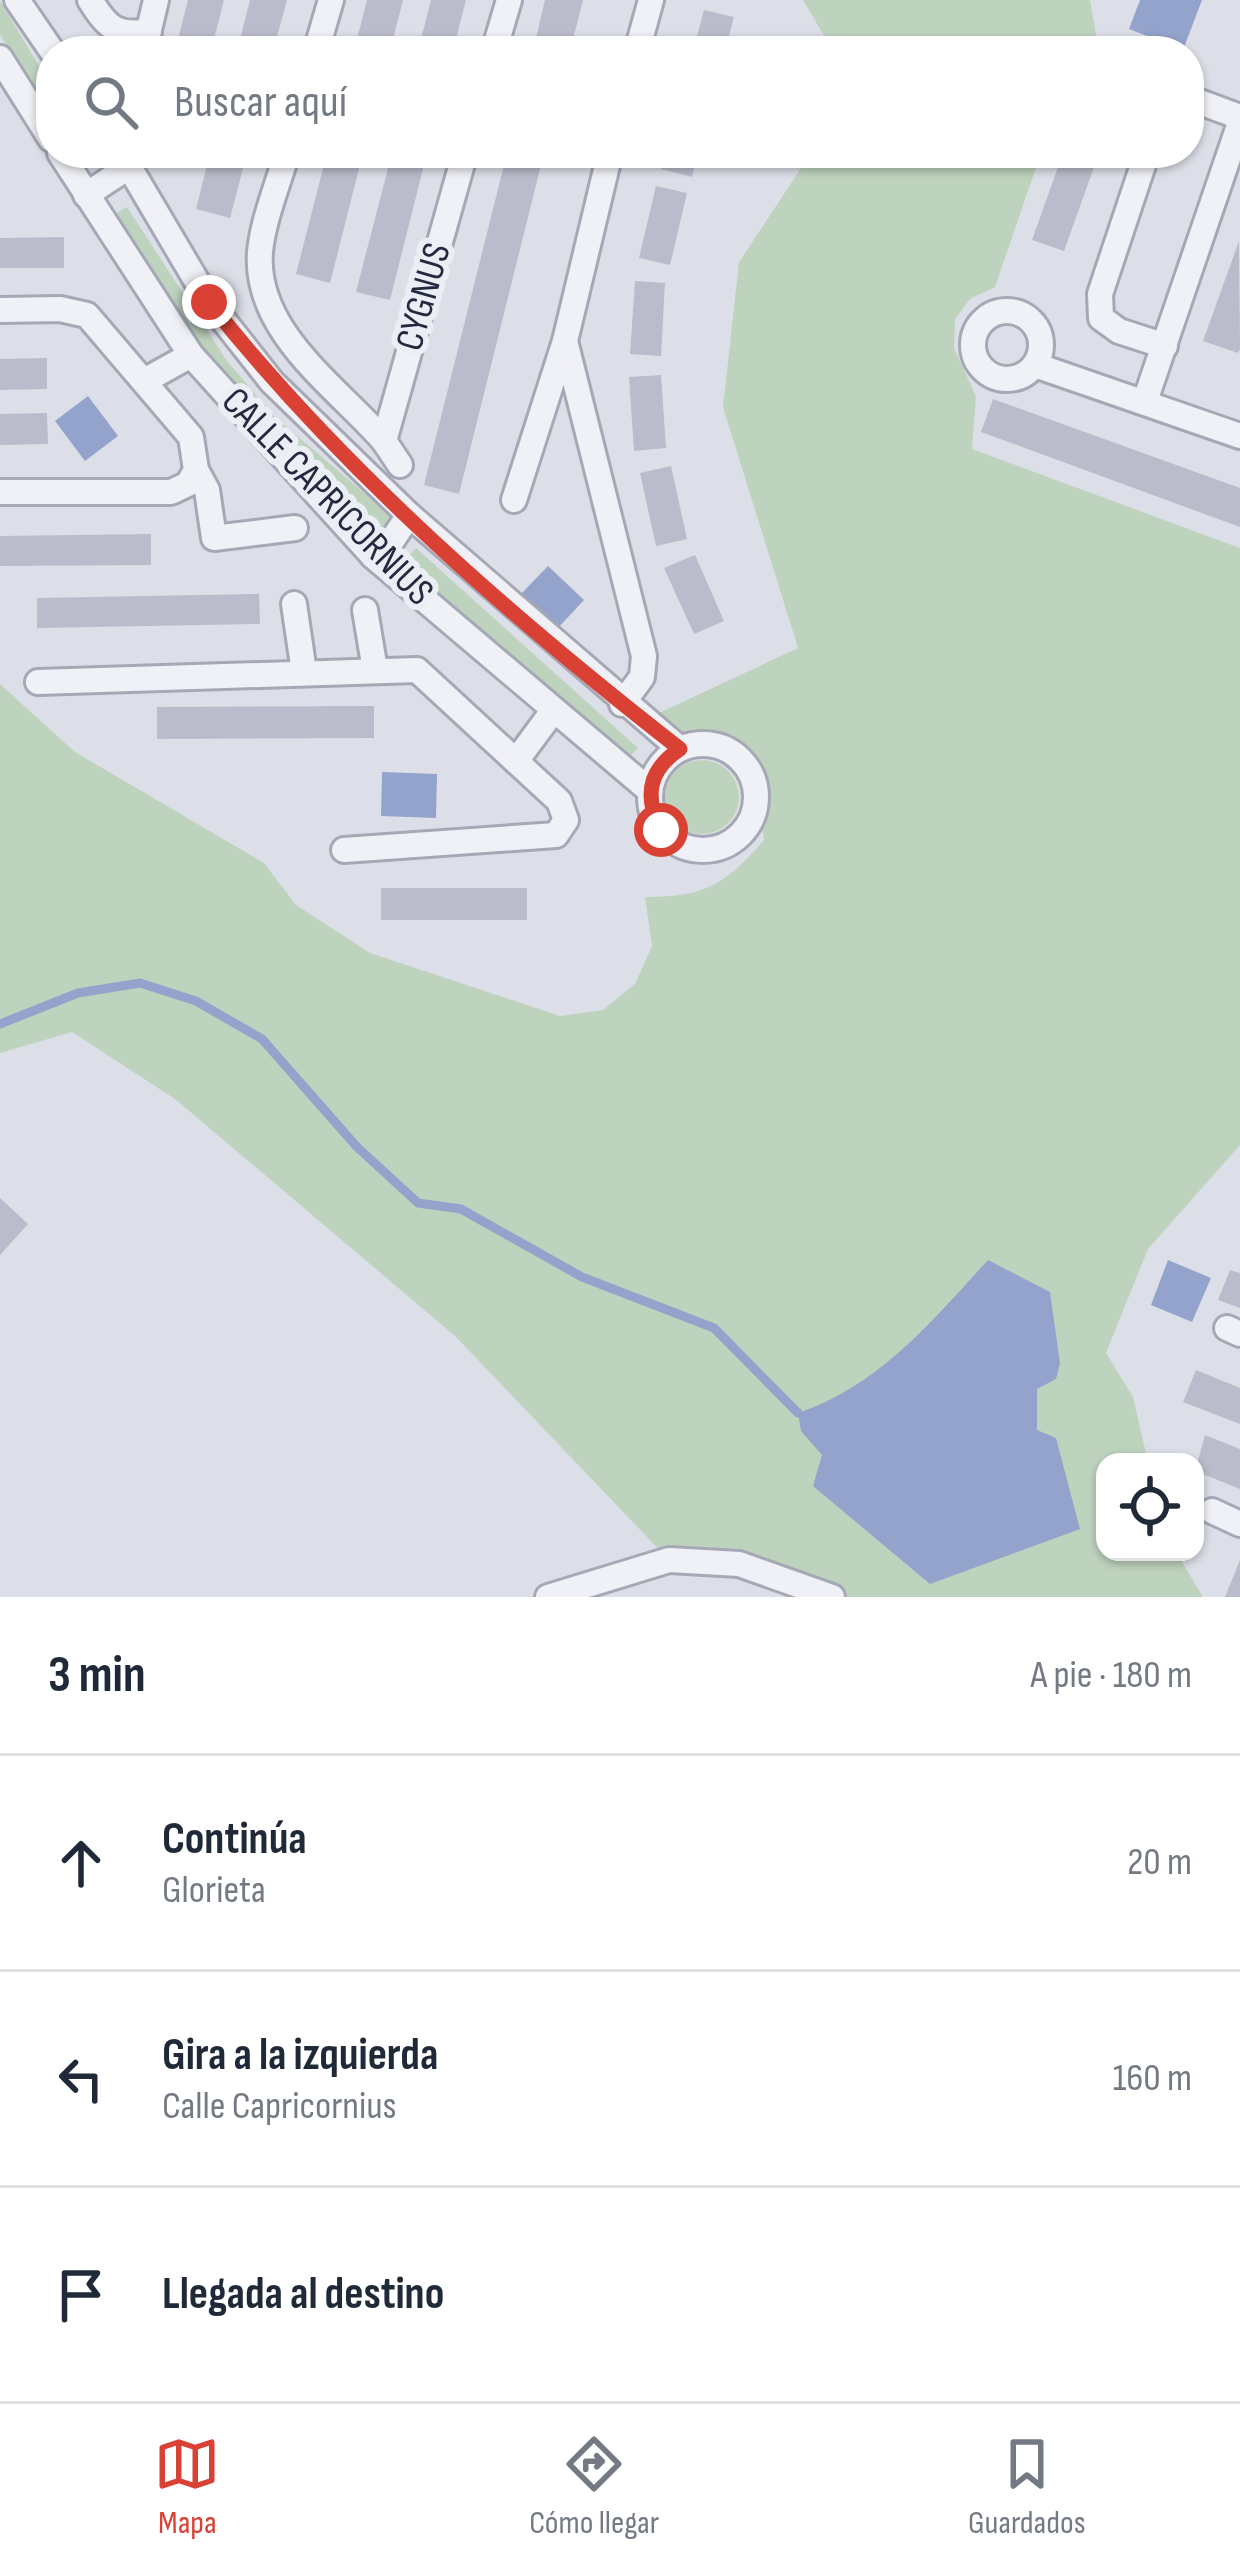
<!DOCTYPE html>
<html lang="es">
<head>
<meta charset="utf-8">
<style>
	:root { --surface:#fff; --page:#f6f6f7; --text:#1f2937; --muted:#747a83; --line:#e0e1e3; --accent:#da4135 }
	body { margin:0; font-family:"Sofia Sans Condensed",sans-serif; background:var(--page); color:var(--text) }
	.controls { position:absolute; right:36px; bottom:36px; display:grid; overflow:hidden; border-radius:24px; box-shadow:0 3px 9px #0004 }
	.controls button { width:108px; height:108px; display:grid; place-items:center; padding:0; border:0; border-bottom:3px solid var(--line); background:var(--surface); color:var(--text); font:60px sans-serif }
	.stop { position:absolute; width:36px; height:36px; margin:-27px; border:9px solid #da4135; border-radius:50%; background:#fff }
	.stop.end { background:#da4135; border-color:#fff; box-shadow:0 3px 12px #0008 }
	.list { margin:0; padding:0; list-style:none }
	h2 { display:flex; justify-content:space-between; align-items:center; height:156px; margin:0; padding:0 48px; font-size:51px }
	h2 small { font-size:39px; font-weight:400; color:var(--muted) }
	.list li { display:grid; grid-template-columns:78px 1fr auto; gap:36px; align-items:center; box-sizing:border-box; height:216px; padding:0 48px; border-top:3px solid var(--line) }
	.list b { display:block; font-size:45px; white-space:nowrap }
	.list p { margin:0; font-size:39px; white-space:nowrap; color:var(--muted) }
	.list em { font-size:39px; font-style:normal; color:var(--muted) }
	.icon { flex:none; width:66px; height:66px; fill:none; stroke:currentColor; stroke-width:2; stroke-linecap:round; stroke-linejoin:round }
	.map { position:relative; flex:none; width:1240px; height:1597px; overflow:hidden }
	.search { position:absolute; background:var(--surface); box-shadow:0 3px 9px #0004; left:36px; right:36px; top:36px; height:132px; display:flex; align-items:center; gap:30px; box-sizing:border-box; padding:0 42px; border-radius:48px; color:var(--muted); font-size:45px }
	.sheet { height:804px; background:var(--surface) }
	nav { display:flex; justify-content:space-around; align-items:center; box-sizing:border-box; height:168px; border-top:3px solid var(--line); background:var(--surface); font-size:33px; color:var(--muted) }
	nav a { display:grid; justify-items:center; gap:6px }
	nav .on { color:var(--accent) }
	.map>svg:first-child { display:block }
	.green { fill:#bed3bd }
	.water { fill:#94a3cc }
	.lines { fill:none; stroke-linecap:round; stroke-linejoin:round }
	.stream { stroke:#94a3cc; stroke-width:9 }
	.building { fill:#babccb }
	.minor-casing { stroke:#a6a8b6; stroke-width:30 }
	.minor { stroke:#f0f1f6; stroke-width:24 }
	.route { stroke:#da4135; stroke-width:15 }
	.labels { text-anchor:middle; dominant-baseline:central; stroke-width:12; stroke-linejoin:round; paint-order:stroke }
	.street-label { font-size:39px; fill:#252940; stroke:#eceef6 }
</style>
</head>
<body>
<div class="map">
<svg width="1240" height="1597" viewBox="0 0 1240 1597">
	<rect width="100%" height="100%" fill="#dddfe8"/>
	<g class="green">
		<path d="M 803,0 L 1090,0 L 1097,41 L 1091,51 L 833,51 Z"/>
		<path d="M 0,1 L 51,86 L 51,122 L 0,34 Z"/>
		<path d="M 811,153 L 1041,153 L 995,287 L 970,299 L 955,319 L 954,348 L 976,396 L 972,449 L 1240,548 L 1240,1145 L 1148,1249 L 1106,1353 L 1133,1397 L 1148,1462 L 1105,1462 L 1105,1552 L 1176,1552 L 1203,1597 L 830,1597 L 669,1560 L 455,1336 L 175,1099 L 72,1032 L 0,1053 L 0,684 L 75,752 L 264,863 L 296,905 L 370,953 L 560,1016 L 603,1010 L 635,984 L 652,946 L 645,897 C 706,897 726,884 764,840 L 755,783 L 726,748 L 680,749 L 644,720 L 798,648 L 723,407 L 739,262 Z"/>
		<path d="M 127,207 L 227,361 L 276,418 L 395,519 L 382,533 L 283,444 L 198,350 L 113,215 Z"/>
		<path d="M 416,548 L 638,748 L 625,762 L 404,561 Z"/>
		<circle cx="702" cy="797" r="37"/>
	</g>
	<g class="water">
		<path d="M 1140,0 L 1202,0 L 1183,50 L 1129,29 Z"/>
		<path d="M 88,396 L 118,436 L 85,461 L 55,421 Z"/>
		<path d="M 548,566 L 584,600 L 556,630 L 520,595 Z"/>
		<path d="M 382,772 L 437,774 L 436,818 L 381,816 Z"/>
		<path d="M 988,1260 L 1050,1292 L 1060,1363 L 1056,1379 L 1037,1389 L 1037,1430 L 1056,1438 L 1080,1529 L 930,1584 L 813,1486 L 822,1455 L 801,1431 L 798,1413 C 880,1385 931,1322 988,1260 Z"/>
		<path d="M 1168,1260 L 1211,1278 L 1192,1322 L 1151,1305 Z"/>
	</g>
	<g class="lines">
		<path class="stream" d="M 0,1024 L 78,993 L 140,983 L 196,1001 L 262,1039 L 357,1147 L 418,1203 L 461,1209 L 582,1277 L 714,1328 L 798,1413"/>
	</g>
	<g class="building">
		<path d="M 188,0 L 224,0 L 211,51 L 175,51 Z"/>
		<path d="M 250,0 L 287,0 L 273,51 L 237,51 Z"/>
		<path d="M 367,0 L 403,0 L 390,51 L 354,51 Z"/>
		<path d="M 431,0 L 466,0 L 453,51 L 418,51 Z"/>
		<path d="M 545,0 L 583,0 L 570,51 L 533,51 Z"/>
		<path d="M 704,10 L 734,17 L 725,51 L 693,51 Z"/>
		<path d="M 210,153 L 247,153 L 230,218 L 196,209 Z"/>
		<path d="M 327,153 L 363,153 L 330,283 L 296,274 Z"/>
		<path d="M 392,153 L 427,153 L 390,300 L 356,292 Z"/>
		<path d="M 507,153 L 544,153 L 459,494 L 424,485 Z"/>
		<path d="M 666,153 L 698,153 L 692,177 L 661,169 Z"/>
		<path d="M 1063,153 L 1099,153 L 1064,251 L 1032,240 Z"/>
		<path d="M 656,186 L 687,193 L 670,265 L 639,258 Z"/>
		<path d="M 64,237 L 64,268 L 0,268 L 0,238 Z"/>
		<path d="M 1239,241 L 1240,349 L 1238,353 L 1203,341 Z"/>
		<path d="M 635,281 L 665,283 L 661,356 L 630,354 Z"/>
		<path d="M 47,358 L 47,389 L 0,390 L 0,359 Z"/>
		<path d="M 661,375 L 666,448 L 634,451 L 629,377 Z"/>
		<path d="M 993,399 L 1240,488 L 1240,527 L 981,432 Z"/>
		<path d="M 47,413 L 48,444 L 0,445 L 0,414 Z"/>
		<path d="M 671,466 L 687,539 L 656,546 L 640,473 Z"/>
		<path d="M 151,534 L 151,565 L 0,566 L 0,536 Z"/>
		<path d="M 695,555 L 724,621 L 694,634 L 664,568 Z"/>
		<path d="M 259,594 L 260,624 L 37,628 L 37,598 Z"/>
		<path d="M 374,706 L 374,738 L 157,739 L 157,707 Z"/>
		<rect x="381" y="888" width="146" height="32"/>
		<path d="M 0,1198 L 28,1224 L 0,1255 Z"/>
		<path d="M 1230,1270 L 1240,1273 L 1240,1308 L 1218,1300 Z"/>
		<path d="M 1196,1370 L 1240,1388 L 1240,1424 L 1183,1402 Z"/>
		<path d="M 1205,1435 L 1240,1449 L 1240,1489 L 1195,1471 Z"/>
		<path d="M 1240,1560 L 1240,1597 L 1225,1597 Z"/>
	</g>
	<g class="lines">
		<defs>
			<g id="minor">
				<path d="M 17,0 L 52,51"/>
				<path d="M 90,0 C 107,27 116,37 149,31"/>
				<path d="M 144,51 L 156,0"/>
				<path d="M 316,51 L 331,0"/>
				<path d="M 494,51 L 509,0"/>
				<path d="M 637,51 L 651,0"/>
				<path d="M 0,58 L 51,139"/>
				<path d="M 1189,98 L 1240,117"/>
				<path d="M 60,153 L 191,355 L 373,556 L 649,790"/>
				<path d="M 121,153 L 209,302 L 272,382 L 409,515 L 680,749"/>
				<path d="M 287,153 C 278,184 263,220 260,252 C 254,332 337,387 384,441"/>
				<path d="M 1147,153 L 1100,294 L 1101,318 L 1119,331 L 1165,346"/>
				<path d="M 86,195 L 130,166"/>
				<path d="M 0,310 L 60,309 L 87,315 L 191,437 L 196,470 L 188,484 L 171,492 L 0,492"/>
				<circle cx="1007" cy="345" r="34"/>
				<path d="M 565,341 L 644,656 L 642,677 L 622,704"/>
				<path d="M 1035,365 L 1240,436"/>
				<path d="M 144,381 L 191,355"/>
				<path d="M 1145,401 L 1240,123"/>
				<path d="M 400,465 L 384,441 L 465,153"/>
				<path d="M 196,470 L 207,490 L 214,538 L 295,528"/>
				<path d="M 514,500 L 565,341 L 610,153"/>
				<path d="M 373,556 L 391,542 L 409,515"/>
				<path d="M 294,604 L 304,672"/>
				<path d="M 365,610 L 375,670"/>
				<path d="M 38,682 L 417,670 L 559,801 L 566,820 L 556,835 L 344,850"/>
				<circle cx="703" cy="797" r="53"/>
				<path d="M 516,761 L 553,711"/>
				<path d="M 1227,1328 L 1240,1334"/>
				<path d="M 1212,1511 L 1240,1524"/>
				<path d="M 548,1597 L 669,1560 L 739,1564 L 832,1597"/>
			</g>
		</defs>
		<use href="#minor" class="minor-casing"/>
		<use href="#minor" class="minor"/>
	</g>
	<g class="lines">
		<path class="route" d="M 209,302 C 340,468 513,619 680,749 C 648,770 644,797 661,830"/>
	</g>
	<g class="labels">
		<g class="street-label">
			<text transform="translate(424 297) rotate(-74)">CYGNUS</text>
			<text transform="translate(327 497) rotate(46)">CALLE CAPRICORNIUS</text>
		</g>
	</g>
</svg>
<div class="controls">
<button><svg class="icon" aria-label="locate" viewBox="0 0 24 24"><circle cx="12" cy="12" r="6"/><path d="M12 2v4M12 18v4M2 12h4M18 12h4"/></svg></button>
</div>
<div class="stop" style="left:661px;top:830px"></div>
<div class="stop end" style="left:209px;top:302px"></div>
<div class="search"><svg class="icon" aria-label="search" viewBox="0 0 24 24"><circle cx="10" cy="10" r="6"/><path d="M15 15l6 6"/></svg>Buscar aquí</div>
</div>
<section class="sheet">
<h2>3 min<small>A pie · 180 m</small></h2>
<ul class="list">
<li><svg class="icon" aria-label="ahead" viewBox="0 0 24 24"><path d="M12 20V5M6 11l6-6 6 6"/></svg><div><b>Continúa</b><p>Glorieta</p></div><em>20 m</em></li>
<li><svg class="icon" aria-label="left" viewBox="0 0 24 24"><path d="M17 20v-9H6M10 6l-5 5 5 5"/></svg><div><b>Gira a la izquierda</b><p>Calle Capricornius</p></div><em>160 m</em></li>
<li><svg class="icon" aria-label="arrive" viewBox="0 0 24 24"><path d="M6 21V4h12l-3 4 3 4H6"/></svg><div><b>Llegada al destino</b></div></li>
</ul>
</section>
<nav>
<a class="on"><svg class="icon" aria-label="map" viewBox="0 0 24 24"><path d="M3 6l6-2 6 2 6-2v14l-6 2-6-2-6 2zM9 4v14M15 6v14"/></svg>Mapa</a>
<a><svg class="icon" aria-label="directions" viewBox="0 0 24 24"><path d="M12 3l9 9-9 9-9-9zM9 14v-3h6M13 9l2 2-2 2"/></svg>Cómo llegar</a>
<a><svg class="icon" aria-label="saved" viewBox="0 0 24 24"><path d="M7 4h10v16l-5-4-5 4z"/></svg>Guardados</a>
</nav>
</body>
</html>
